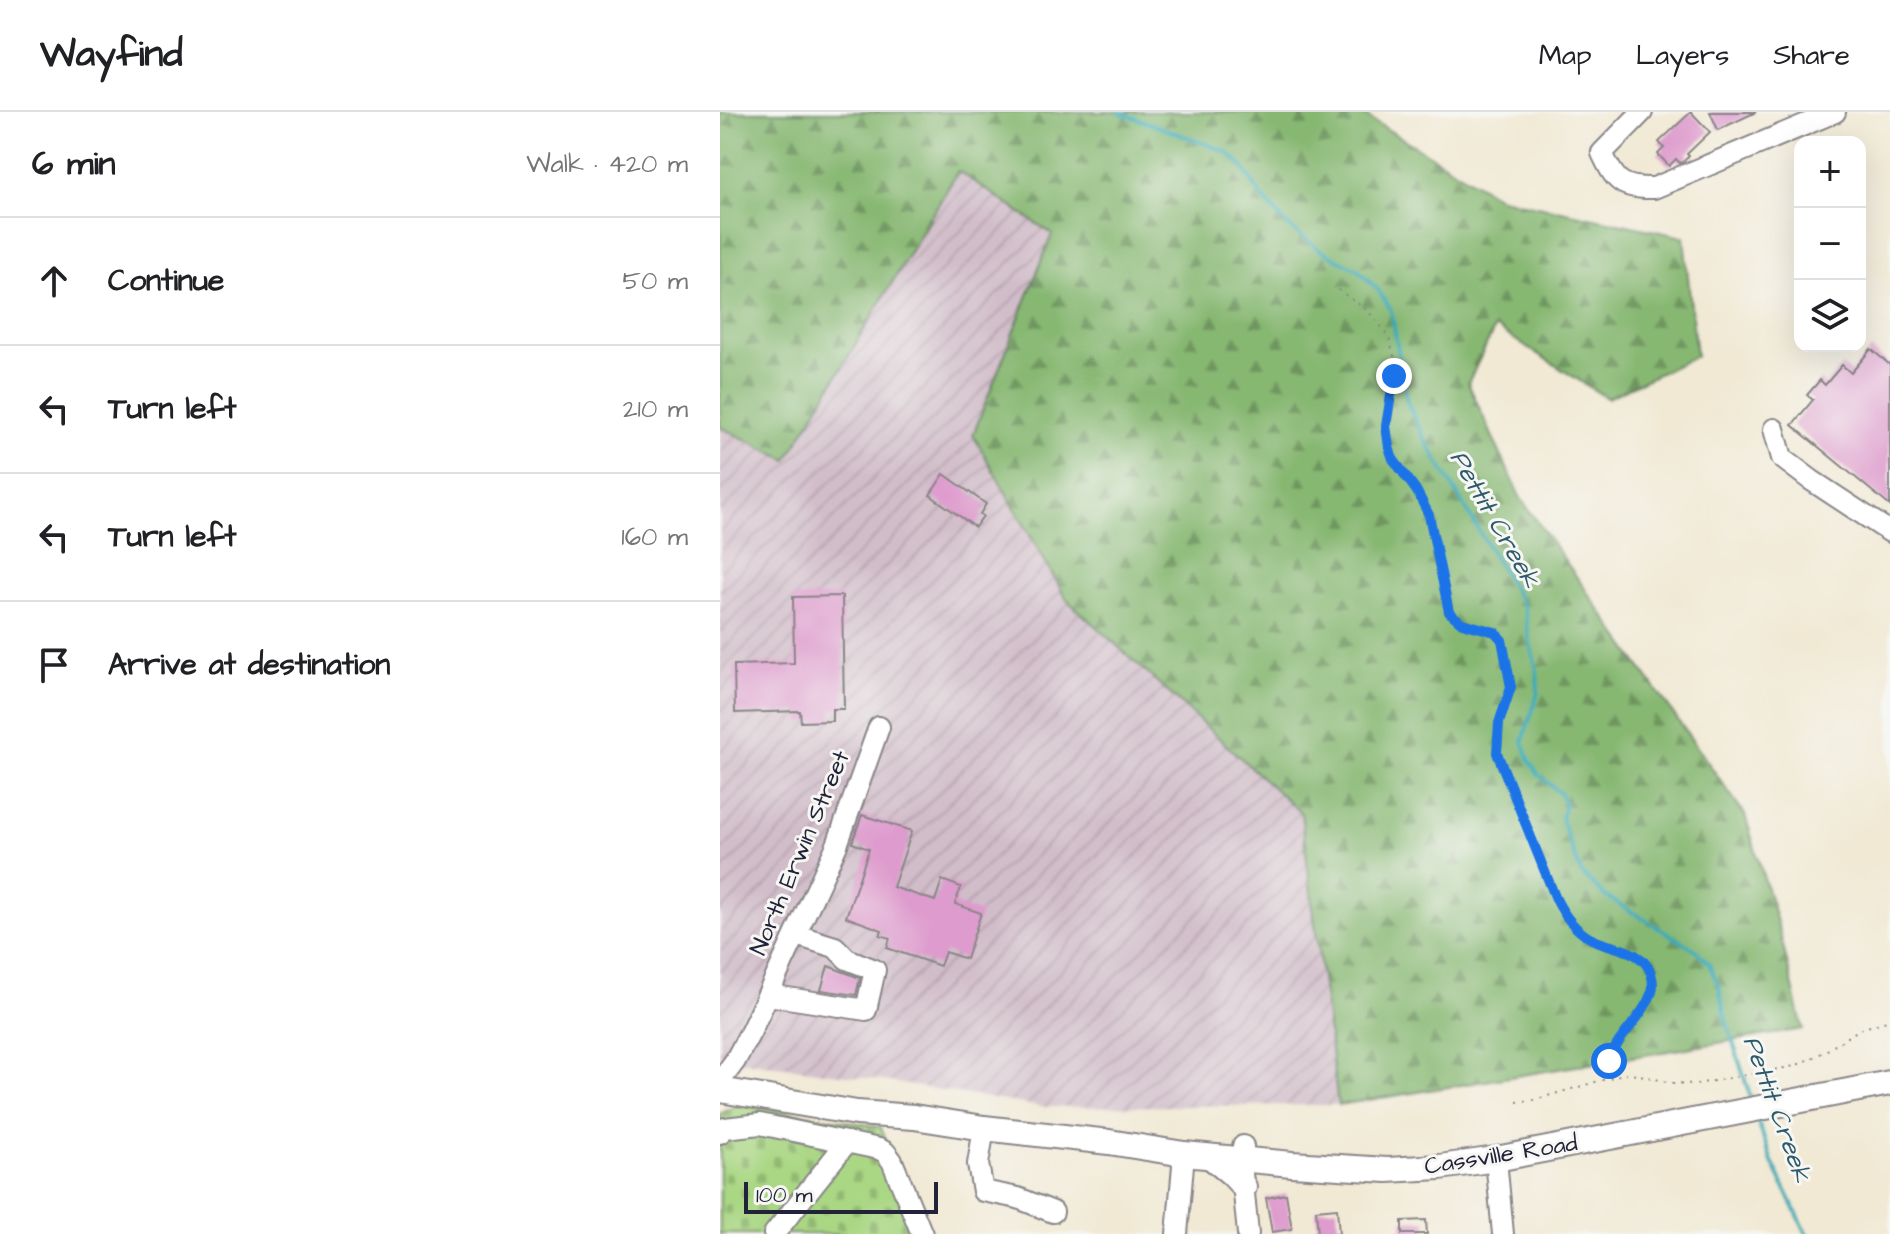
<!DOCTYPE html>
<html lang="en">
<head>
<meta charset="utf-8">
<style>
	:root { --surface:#fff; --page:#f6f6f6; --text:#202124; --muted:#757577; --line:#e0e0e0 }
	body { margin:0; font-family:"Architects Daughter",sans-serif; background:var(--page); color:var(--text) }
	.controls { position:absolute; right:24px; top:24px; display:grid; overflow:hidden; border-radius:16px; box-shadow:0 8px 32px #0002 }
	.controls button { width:72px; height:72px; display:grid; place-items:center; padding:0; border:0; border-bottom:2px solid var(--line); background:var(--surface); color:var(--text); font:40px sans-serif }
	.scale { position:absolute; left:24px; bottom:20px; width:194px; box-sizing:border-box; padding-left:8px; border:4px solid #22223b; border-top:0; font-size:22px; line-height:28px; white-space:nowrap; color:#22223b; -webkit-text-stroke:6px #f6f6f2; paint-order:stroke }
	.stop { position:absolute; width:24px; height:24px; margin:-18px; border:6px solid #1a73e8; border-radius:50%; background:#fff }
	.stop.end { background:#1a73e8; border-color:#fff; box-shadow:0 2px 8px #0008 }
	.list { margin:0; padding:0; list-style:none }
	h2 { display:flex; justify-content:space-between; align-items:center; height:104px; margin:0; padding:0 32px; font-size:34px }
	h2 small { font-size:26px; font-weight:400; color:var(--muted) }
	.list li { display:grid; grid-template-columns:52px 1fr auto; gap:24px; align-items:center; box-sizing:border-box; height:128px; padding:0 32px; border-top:2px solid var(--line) }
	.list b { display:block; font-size:30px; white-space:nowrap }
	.list em { font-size:26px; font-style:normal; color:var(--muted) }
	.icon { flex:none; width:44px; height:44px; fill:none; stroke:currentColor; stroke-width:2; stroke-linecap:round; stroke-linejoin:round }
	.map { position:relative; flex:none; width:1170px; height:1122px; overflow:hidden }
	header { display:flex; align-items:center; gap:48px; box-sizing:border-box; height:112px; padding:0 40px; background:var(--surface); border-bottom:2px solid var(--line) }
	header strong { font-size:38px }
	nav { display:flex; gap:44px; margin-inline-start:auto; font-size:28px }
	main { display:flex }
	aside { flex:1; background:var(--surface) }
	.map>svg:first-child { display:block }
	.industrial { fill:url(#industrial-furrows) }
	.forest { fill:url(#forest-firs); stroke:#546d56; stroke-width:2 }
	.cemetery { fill:url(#cemetery-stones); stroke:#667c60; stroke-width:2 }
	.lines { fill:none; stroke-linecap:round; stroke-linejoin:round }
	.stream { stroke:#3babb6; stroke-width:4 }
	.building { fill:#de9bcd }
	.minor-casing { stroke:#8a8688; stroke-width:24 }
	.major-casing { stroke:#8a8688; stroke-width:28 }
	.path { stroke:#8a8688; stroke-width:2; stroke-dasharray:2 6; stroke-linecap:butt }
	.minor { stroke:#fff; stroke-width:20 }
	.major { stroke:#fff; stroke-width:24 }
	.route { stroke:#1a73e8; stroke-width:10 }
	.labels { text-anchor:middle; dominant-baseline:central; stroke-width:6; stroke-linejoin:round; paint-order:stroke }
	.street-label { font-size:24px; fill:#22223b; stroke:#f6f6f2 }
	.water-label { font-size:26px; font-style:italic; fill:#2c596c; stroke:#f6f6f2 }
</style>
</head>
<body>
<header>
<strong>Wayfind</strong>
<nav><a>Map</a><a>Layers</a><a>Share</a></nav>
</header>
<main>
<aside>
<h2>6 min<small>Walk · 420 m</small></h2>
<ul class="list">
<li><svg class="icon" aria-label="ahead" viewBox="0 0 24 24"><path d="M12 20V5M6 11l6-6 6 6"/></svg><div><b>Continue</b></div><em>50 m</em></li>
<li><svg class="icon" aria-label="left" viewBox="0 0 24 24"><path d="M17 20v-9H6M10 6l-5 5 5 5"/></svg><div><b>Turn left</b></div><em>210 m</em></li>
<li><svg class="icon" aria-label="left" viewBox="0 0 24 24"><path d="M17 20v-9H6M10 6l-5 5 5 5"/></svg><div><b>Turn left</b></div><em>160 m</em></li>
<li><svg class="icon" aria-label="arrive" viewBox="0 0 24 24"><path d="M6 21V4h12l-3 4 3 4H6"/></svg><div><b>Arrive at destination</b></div></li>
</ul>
</aside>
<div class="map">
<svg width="1170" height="1122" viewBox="0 0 1170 1122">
	<defs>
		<pattern id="industrial-furrows" width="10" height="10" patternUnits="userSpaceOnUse" patternTransform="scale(2)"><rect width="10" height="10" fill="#d1bdc9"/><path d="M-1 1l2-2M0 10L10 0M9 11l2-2" fill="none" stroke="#b3a2ae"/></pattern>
		<pattern id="forest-firs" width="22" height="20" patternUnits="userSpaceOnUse" patternTransform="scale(2)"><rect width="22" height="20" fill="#87b872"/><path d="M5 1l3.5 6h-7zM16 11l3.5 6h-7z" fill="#6e955f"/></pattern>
		<pattern id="cemetery-stones" width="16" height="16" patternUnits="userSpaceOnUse" patternTransform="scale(2)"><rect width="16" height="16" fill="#aad784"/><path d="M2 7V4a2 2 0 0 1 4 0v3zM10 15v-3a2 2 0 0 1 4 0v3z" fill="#92b873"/></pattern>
	</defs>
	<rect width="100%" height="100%" fill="#f6f6f2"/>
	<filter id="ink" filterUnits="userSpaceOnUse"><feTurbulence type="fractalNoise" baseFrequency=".0125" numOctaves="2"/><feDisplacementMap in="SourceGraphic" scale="16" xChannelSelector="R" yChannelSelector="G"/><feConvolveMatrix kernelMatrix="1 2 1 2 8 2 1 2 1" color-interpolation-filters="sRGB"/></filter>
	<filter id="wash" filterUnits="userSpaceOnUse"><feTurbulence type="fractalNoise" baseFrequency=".006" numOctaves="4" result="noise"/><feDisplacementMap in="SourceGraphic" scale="32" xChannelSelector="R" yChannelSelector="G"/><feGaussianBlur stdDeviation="1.8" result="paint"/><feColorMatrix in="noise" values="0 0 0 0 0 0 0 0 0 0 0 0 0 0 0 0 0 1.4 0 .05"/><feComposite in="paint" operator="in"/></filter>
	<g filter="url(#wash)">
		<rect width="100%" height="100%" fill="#f1e9d4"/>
		<path class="industrial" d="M 238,59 L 333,122 L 253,323 L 347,488 L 581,701 L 618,993 L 322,995 L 134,964 L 0,946 L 0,315 L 67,348 Z"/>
		<path class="forest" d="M 0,0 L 639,0 L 780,86 L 964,125 L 976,244 L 887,286 L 775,215 L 748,271 L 800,385 L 1025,703 L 1059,817 L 1083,917 L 618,993 L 581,701 L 347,488 L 253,323 L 332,122 L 238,59 L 67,348 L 0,315 Z"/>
		<path class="cemetery" d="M 20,992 L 160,1015 L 211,1122 L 0,1122 L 0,1002 Z"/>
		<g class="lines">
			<g class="stream">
				<path d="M 399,0 L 507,40 L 522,54 L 542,85 L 568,114 L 600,138 L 637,157 L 658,178 L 671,198 L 687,290 L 704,326 L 804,495 L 809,528 L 817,558 L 818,581 L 803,629 L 809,647 L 818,662 L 840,681 L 845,692 L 841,707 L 861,761 L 885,784 L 976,838 L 989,852 L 999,875 L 1005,905 L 1031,987"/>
				<path d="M 1037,1007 L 1052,1050 L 1087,1122"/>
			</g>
		</g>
		<g id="blocks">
			<g class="building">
				<path d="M 971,0 L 990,20 L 967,42 L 969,44 L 963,50 L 960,51 L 956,47 L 949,54 L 938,42 L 944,36 L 939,30 Z"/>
				<path d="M 990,0 L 1036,0 L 998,18 Z"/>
				<path d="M 1151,237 L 1170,253 L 1170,394 L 1072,313 L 1093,288 L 1087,283 L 1100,268 L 1105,273 L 1122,253 L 1131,261 Z"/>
				<path d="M 224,362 L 266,392 L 260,402 L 263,404 L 255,415 L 210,383 Z"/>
				<path d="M 122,484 L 124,597 L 112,597 L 112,609 L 81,610 L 80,599 L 15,601 L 14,553 L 74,551 L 73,485 Z"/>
				<path d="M 142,703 L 192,719 L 173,775 L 215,789 L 222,768 L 241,775 L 235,792 L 261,801 L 246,847 L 225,840 L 220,854 L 167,836 L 170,826 L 160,823 L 162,818 L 126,805 L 149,737 L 132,731 Z"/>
				<path d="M 108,854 L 140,866 L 136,883 L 101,878 Z"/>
				<path d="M 566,1082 L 572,1117 L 552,1120 L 546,1086 Z"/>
				<path d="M 617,1096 L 619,1122 L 598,1122 L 596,1098 Z"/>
				<path d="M 706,1108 L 707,1122 L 682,1122 L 682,1109 Z"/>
			</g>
		</g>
	</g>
	<g filter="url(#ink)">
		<use href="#blocks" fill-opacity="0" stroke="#8a8688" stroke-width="2"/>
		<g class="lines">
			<defs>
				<g id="minor">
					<path d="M 922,0 L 882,41 C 895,69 901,77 934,76 L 1115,0"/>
					<path d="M 1054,317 L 1062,346 L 1091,368 L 1170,420"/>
					<path d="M 48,883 L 146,898 L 155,858 L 127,847 L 115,835 L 76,823"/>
					<path d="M 0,969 L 15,949 L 31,919 L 117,733 L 159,615"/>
					<path d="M 264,1016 L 258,1052 L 263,1079 L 298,1086 L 333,1100"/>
					<path d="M 0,1021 L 5,1016 L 40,1012 L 159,1037 L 165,1040 L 172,1049 L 202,1122"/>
					<path d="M 523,1034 L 522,1061 L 528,1122"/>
					<path d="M 776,1047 L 783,1122"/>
					<path d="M 54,1122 L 127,1030"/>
					<path d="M 457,1122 L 464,1042"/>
				</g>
				<g id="major">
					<path d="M 0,978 L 137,1001 L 194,1005 L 264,1016 L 389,1030 L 464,1042 L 572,1052 L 667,1058 L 720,1055 L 776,1047 L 1170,971"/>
					<path d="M 491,1045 L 512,1062 L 524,1075"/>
				</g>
			</defs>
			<use href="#minor" class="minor-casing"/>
			<use href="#major" class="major-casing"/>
			<g class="path">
				<path d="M 618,178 L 647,198 L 661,214 L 669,226 L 674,244 L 674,264 L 666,323 L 673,347 L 696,378 L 709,403 L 729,500 L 742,511 L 775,520 L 782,528 L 791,575 L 779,611 L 777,641 L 841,797 C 849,809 858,820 872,827 C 883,833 896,834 908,838 C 942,852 936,881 918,905 C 904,923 884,941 890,965"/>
				<path d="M 797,990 L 814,988 L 903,962 L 920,963 L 951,971 L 977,972 L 1075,954 L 1104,940 L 1140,917 L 1170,908"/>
			</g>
			<use href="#minor" class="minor"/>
			<use href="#major" class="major"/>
		</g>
	</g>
	<g class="lines" filter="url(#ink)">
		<path class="route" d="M 674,264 L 666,314 L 669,335 L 673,347 L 696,378 L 709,403 L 729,500 L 742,511 L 775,520 L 782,528 L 791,575 L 779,611 L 777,641 L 836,787 C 844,803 853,816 868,825 C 890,838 920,834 931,861 C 933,868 934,873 932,880 C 923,906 898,923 889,949"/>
	</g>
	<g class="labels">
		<g class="street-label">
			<text transform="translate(80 741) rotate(-67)">North Erwin Street</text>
			<text transform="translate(781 1043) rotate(-9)">Cassville Road</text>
		</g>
		<g class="water-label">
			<text transform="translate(775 407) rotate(60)">Pettit Creek</text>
			<text transform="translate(1057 997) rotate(70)">Pettit Creek</text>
		</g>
	</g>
</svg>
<div class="controls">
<button>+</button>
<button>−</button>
<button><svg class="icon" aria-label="layers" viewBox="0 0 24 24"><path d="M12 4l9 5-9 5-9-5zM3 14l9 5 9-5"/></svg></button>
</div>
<div class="scale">100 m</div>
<div class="stop" style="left:889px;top:949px"></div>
<div class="stop end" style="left:674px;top:264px"></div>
</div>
</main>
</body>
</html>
